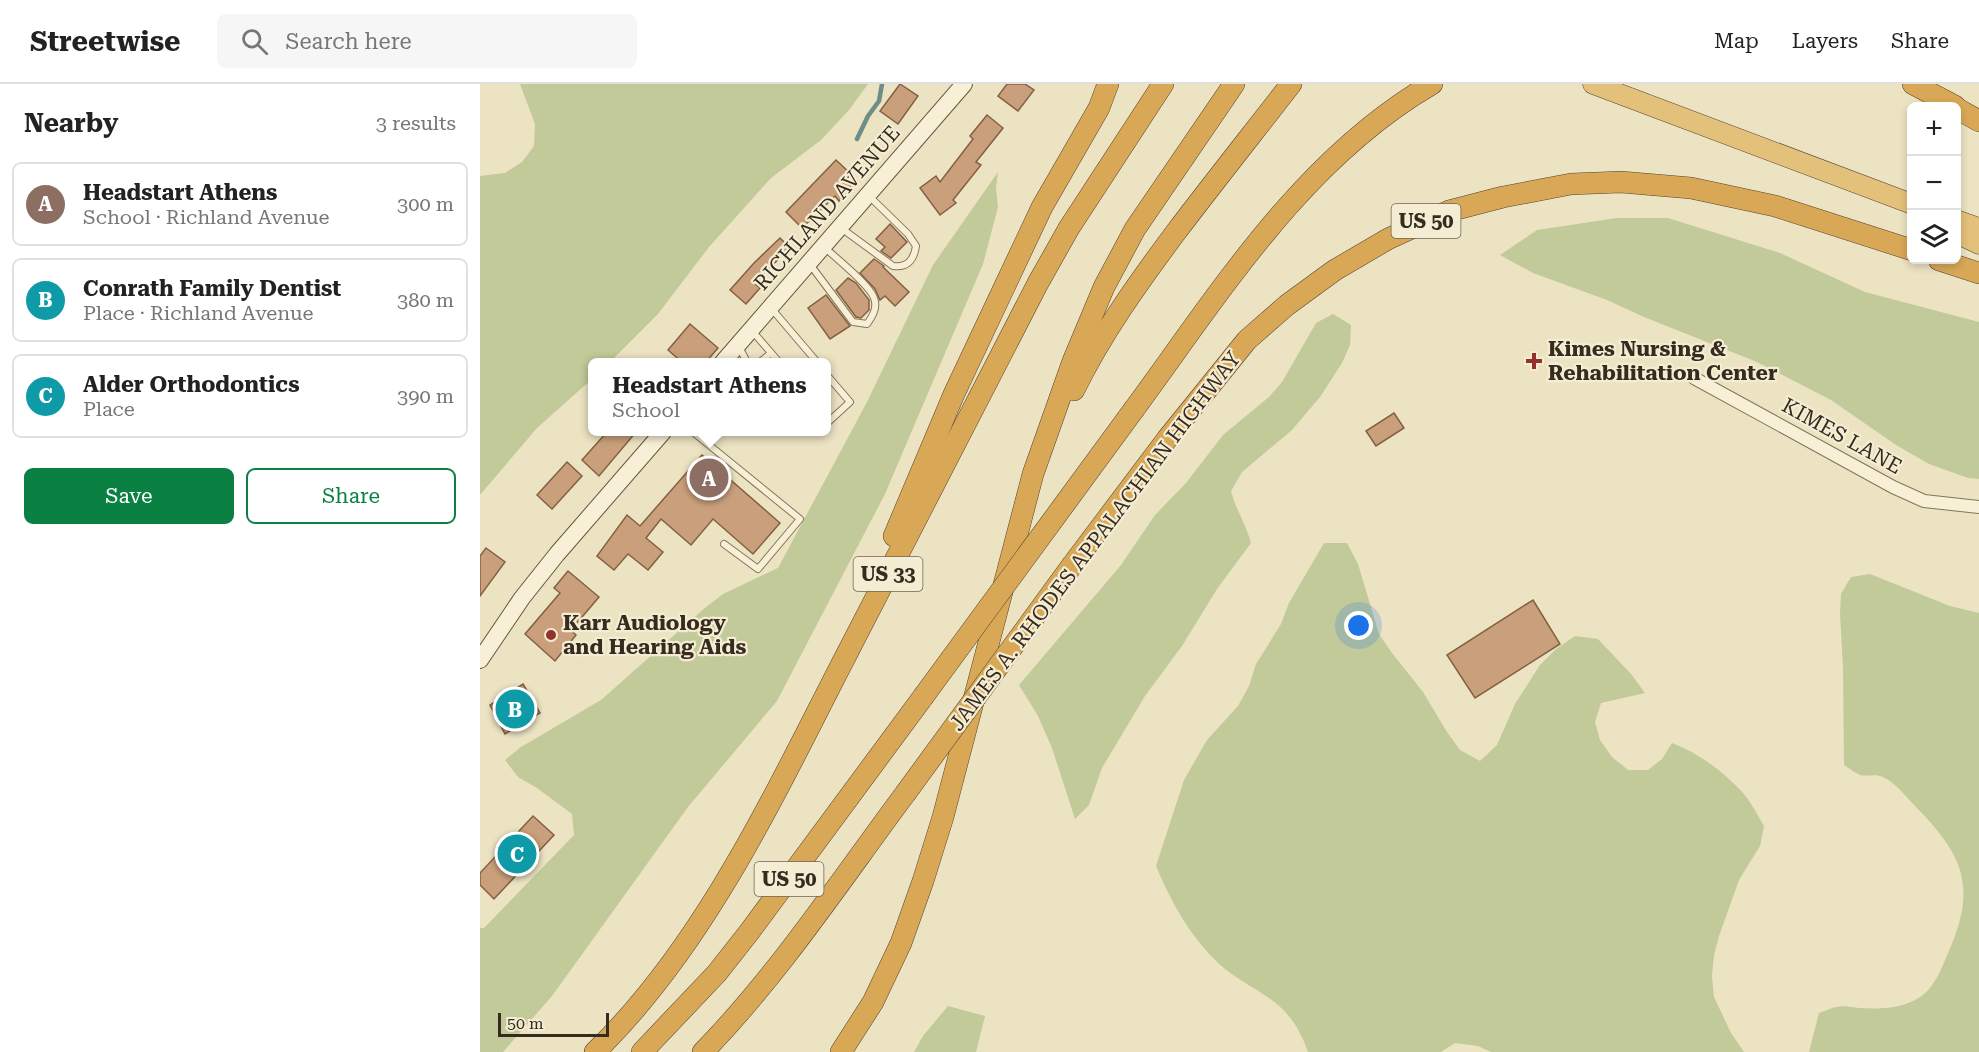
<!DOCTYPE html>
<html lang="en">
<head>
<meta charset="utf-8">
<style>
	:root { --surface:#fff; --page:#f6f6f6; --text:#222; --muted:#767676; --line:#e0e0e0; --accent:#0b8043 }
	body { margin:0; font-family:"Roboto Serif",serif; background:var(--page); color:var(--text) }
	.controls { position:absolute; right:18px; top:18px; display:grid; overflow:hidden; border-radius:9px; box-shadow:0 3px 9px #0003 }
	.controls button { width:54px; height:54px; display:grid; place-items:center; padding:0; border:0; border-bottom:2px solid var(--line); background:var(--surface); color:var(--text); font:30px sans-serif }
	.scale { position:absolute; left:18px; bottom:15px; width:111px; box-sizing:border-box; padding-left:6px; border:3px solid #362b1e; border-top:0; font-size:16px; line-height:21px; white-space:nowrap; color:#362b1e; -webkit-text-stroke:4px #f4ecd3; paint-order:stroke }
	.you { position:absolute; left:879px; top:542px; width:21px; height:21px; margin:-15px; border:4px solid #fff; border-radius:50%; background:#1a73e8; box-shadow:0 0 0 9px #1a73e833 }
	.badge { display:grid; place-items:center; width:39px; height:39px; border-radius:50%; background:var(--accent); color:#fff; font-size:20px; font-weight:700 }
	.pin { position:absolute; translate:-50% -50%; border:3px solid #fff; box-shadow:0 2px 6px #0006 }
	.popup { position:absolute; left:108px; top:274px; width:243px; height:78px; box-sizing:border-box; display:grid; place-content:center; border-radius:9px; background:var(--surface); filter:drop-shadow(0 2px 4px #0005); font-size:20px; white-space:nowrap; color:var(--muted) }
	.popup b { font-size:22px; color:var(--text) }
	.popup::after { content:''; position:absolute; left:50%; top:100%; margin-left:-12px; border:12px solid transparent; border-top-color:var(--surface) }
	.list { margin:0; padding:0; list-style:none }
	h2 { display:flex; justify-content:space-between; align-items:center; height:78px; margin:0; padding:0 24px; font-size:26px }
	h2 small { font-size:20px; font-weight:400; color:var(--muted) }
	.list li { display:grid; grid-template-columns:39px 1fr auto; gap:18px; align-items:center; box-sizing:border-box; height:84px; margin:0 12px 12px; padding:0 12px; border:2px solid var(--line); border-radius:9px }
	.list b { display:block; font-size:22px; white-space:nowrap }
	.list p { margin:0; font-size:20px; white-space:nowrap; color:var(--muted) }
	.list em { font-size:20px; font-style:normal; color:var(--muted) }
	.actions { display:flex; gap:12px; padding:18px 24px }
	.actions a { flex:1; padding:14px 0; border:2px solid var(--accent); border-radius:9px; text-align:center; font-size:21px; color:var(--accent) }
	.actions .main { background:var(--accent); color:#fff }
	.icon { flex:none; width:33px; height:33px; fill:none; stroke:currentColor; stroke-width:2; stroke-linecap:round; stroke-linejoin:round }
	.map { position:relative; flex:none; width:1499px; height:968px; overflow:hidden }
	header { display:flex; align-items:center; gap:36px; box-sizing:border-box; height:84px; padding:0 30px; background:var(--surface); border-bottom:2px solid var(--line) }
	header strong { font-size:28px }
	nav { display:flex; gap:33px; margin-inline-start:auto; font-size:21px }
	.search { width:420px; height:54px; background:var(--page); display:flex; align-items:center; gap:15px; box-sizing:border-box; padding:0 21px; border-radius:9px; color:var(--muted); font-size:22px }
	main { display:flex }
	aside { flex:1; background:var(--surface) }
	.map>svg:first-child { display:block }
	.green { fill:#c1ca98 }
	.lines { fill:none; stroke-linecap:round; stroke-linejoin:round }
	.stream { stroke:#6d8d87; stroke-width:4.5 }
	.building { fill:#c9a07b; stroke:#846041; stroke-width:1.5 }
	.service-casing { stroke:#86745b; stroke-width:8 }
	.minor-casing { stroke:#86745b; stroke-width:14 }
	.secondary-casing { stroke:#68553e; stroke-width:18 }
	.trunk-casing { stroke:#54422f; stroke-width:21 }
	.motorway-casing { stroke:#54422f; stroke-width:22 }
	.service { stroke:#f7f0d6; stroke-width:6 }
	.minor { stroke:#f7f0d6; stroke-width:12 }
	.secondary { stroke:#f7f0d6; stroke-width:16 }
	.trunk { stroke:#e4c17a; stroke-width:20 }
	.motorway { stroke:#d9a857; stroke-width:21 }
	.motorway-bridge-casing { stroke:#54422f; stroke-width:22; stroke-linecap:butt }
	.motorway-bridge { stroke:#d9a857; stroke-width:21 }
	.poi-dot { fill:#93322d; stroke:#f4ecd3; stroke-width:2 }
	.labels { text-anchor:middle; dominant-baseline:central; stroke-width:4.5; stroke-linejoin:round; paint-order:stroke }
	.shield { fill:#f4ecd3; stroke:#6f6554; stroke-width:1.5 }
	.shield-label { font-size:20px; font-weight:bold; fill:#362b1e }
	.street-label { font-size:21px; fill:#362b1e; stroke:#f4ecd3 }
	.poi-label { font-size:21px; font-weight:bold; fill:#362b1e; stroke:#f4ecd3; text-anchor:start }
</style>
</head>
<body>
<header>
<strong>Streetwise</strong>
<div class="search"><svg class="icon" aria-label="search" viewBox="0 0 24 24"><circle cx="10" cy="10" r="6"/><path d="M15 15l6 6"/></svg>Search here</div>
<nav><a>Map</a><a>Layers</a><a>Share</a></nav>
</header>
<main>
<aside>
<h2>Nearby<small>3 results</small></h2>
<ul class="list">
<li><span class="badge" style="background:#8d6e63">A</span><div><b>Headstart Athens</b><p>School · Richland Avenue</p></div><em>300 m</em></li>
<li><span class="badge" style="background:#0f9aa8">B</span><div><b>Conrath Family Dentist</b><p>Place · Richland Avenue</p></div><em>380 m</em></li>
<li><span class="badge" style="background:#0f9aa8">C</span><div><b>Alder Orthodontics</b><p>Place</p></div><em>390 m</em></li>
</ul>
<div class="actions"><a class="main">Save</a><a>Share</a></div>
</aside>
<div class="map">
<svg width="1499" height="968" viewBox="0 0 1499 968">
	<rect width="100%" height="100%" fill="#ece3c3"/>
	<g class="green">
		<path d="M 40,0 L 388,0 L 369,26 L 341,56 L 291,94 L 229,163 L 178,230 L 130,278 L 112,278 L 112,295 L 57,344 L 0,411 L 0,92 L 25,89 L 42,78 L 54,62 L 55,40 Z"/>
		<path d="M 518,88 L 516,103 L 518,123 L 503,180 L 405,410 L 297,617 L 208,723 L 72,912 L 23,968 L 0,968 L 0,844 L 4,844 L 94,751 L 92,730 L 57,704 L 38,693 L 25,676 L 41,663 L 121,616 L 226,523 L 243,510 L 298,484 L 387,318 L 453,181 Z"/>
		<path d="M 1137,134 L 1188,134 L 1300,169 L 1385,208 L 1499,238 L 1499,395 L 1488,394 L 1449,380 L 1416,361 L 1351,316 L 1277,278 L 1164,233 L 1127,216 L 1053,189 L 1020,171 L 1057,146 Z"/>
		<path d="M 853,230 L 871,241 L 870,261 L 862,279 L 840,313 L 812,346 L 762,388 L 751,407 C 756,426 766,440 771,459 L 737,505 L 702,562 L 665,612 L 622,684 L 609,721 L 595,735 L 572,664 L 558,632 L 539,601 L 641,481 L 675,431 L 706,399 L 743,351 L 789,313 L 802,298 L 836,239 Z"/>
		<path d="M 844,459 L 867,459 L 878,480 L 899,550 L 912,569 L 943,608 L 967,648 L 980,666 L 1000,677 L 1017,661 L 1035,620 L 1060,581 L 1076,565 L 1095,552 L 1118,555 L 1151,590 L 1165,609 L 1121,619 L 1115,638 L 1120,656 L 1132,673 L 1148,686 L 1168,686 L 1182,675 L 1192,659 C 1219,669 1245,689 1264,710 C 1272,720 1278,732 1284,742 L 1280,762 L 1259,796 L 1239,852 L 1234,871 L 1232,892 L 1234,913 L 1251,949 L 1264,968 L 1011,968 L 998,962 L 975,959 L 961,968 L 828,968 C 824,957 819,945 811,935 C 793,910 760,900 738,879 C 710,852 691,818 676,782 L 704,696 L 727,656 L 758,622 L 769,602 L 776,580 L 801,540 L 809,519 Z"/>
		<path d="M 1390,490 L 1470,522 L 1499,529 L 1499,968 L 1329,968 L 1339,929 C 1345,927 1351,924 1356,923 C 1363,921 1372,923 1379,924 C 1397,925 1416,925 1433,917 C 1455,908 1462,882 1471,862 C 1497,800 1481,769 1436,723 C 1426,713 1416,699 1403,693 C 1396,689 1387,693 1380,691 C 1375,689 1369,684 1364,681 L 1363,584 L 1360,529 L 1361,510 L 1371,493 Z"/>
		<path d="M 468,922 L 505,932 L 496,968 L 434,968 L 443,952 Z"/>
	</g>
	<g class="lines">
		<path class="stream" d="M 377,55 L 388,32 L 399,17 L 402,0"/>
	</g>
	<g class="building">
		<path d="M 420,0 L 438,12 L 418,40 L 400,27 Z"/>
		<path d="M 527,0 L 545,0 L 554,6 L 538,27 L 518,12 Z"/>
		<path d="M 507,31 L 523,44 L 496,78 L 501,81 L 473,116 L 476,119 L 460,131 L 440,104 L 456,92 L 460,98 L 493,55 L 490,52 Z"/>
		<path d="M 356,76 L 371,90 L 365,97 L 372,103 L 359,117 L 355,112 L 322,144 L 306,128 Z"/>
		<path d="M 410,140 L 427,158 L 411,174 L 401,167 L 405,163 L 396,155 Z"/>
		<path d="M 300,154 L 310,164 L 274,199 L 280,204 L 266,220 L 250,206 L 274,179 Z"/>
		<path d="M 394,175 L 404,182 L 403,183 L 429,208 L 415,222 L 405,212 L 400,216 L 395,205 L 380,189 Z"/>
		<path d="M 368,194 L 376,199 L 389,216 L 389,226 L 381,234 L 376,233 L 356,206 Z"/>
		<path d="M 346,211 L 370,242 L 350,255 L 328,224 Z"/>
		<path d="M 210,240 L 238,264 L 225,279 L 203,279 L 188,266 Z"/>
		<path d="M 914,329 L 924,344 L 896,362 L 886,347 Z"/>
		<path d="M 127,348 L 156,348 L 119,392 L 102,376 Z"/>
		<path d="M 222,371 L 300,439 L 273,470 L 233,435 L 211,461 L 181,435 L 166,454 L 183,468 L 168,486 L 148,470 L 134,486 L 117,472 L 147,431 L 160,442 Z"/>
		<path d="M 87,378 L 102,392 L 72,425 L 57,411 Z"/>
		<path d="M 6,464 L 25,478 L 0,512 L 0,472 Z"/>
		<path d="M 88,487 L 119,513 L 91,546 L 96,551 L 75,577 L 45,550 L 80,509 L 74,504 Z"/>
		<path d="M 1053,516 L 1080,560 L 995,614 L 967,571 Z"/>
		<path d="M 43,600 L 60,629 L 25,650 L 10,621 Z"/>
		<path d="M 53,732 L 74,751 L 14,815 L 0,801 L 0,789 Z"/>
	</g>
	<g class="lines">
		<defs>
			<g id="service">
				<path d="M 361,144 L 413,182 C 427,184 434,176 436,162 L 428,150 L 389,112"/>
				<path d="M 329,179 L 373,238 L 387,240 C 392,233 398,224 394,214 C 390,201 356,174 344,163"/>
				<path d="M 291,224 L 337,278"/>
				<path d="M 273,248 L 299,278"/>
				<path d="M 259,263 L 267,278"/>
				<path d="M 280,278 L 291,269"/>
				<path d="M 346,290 L 370,318 L 346,340"/>
				<path d="M 213,348 L 320,435 L 278,485 L 244,460"/>
				<path d="M 333,348 L 335,348"/>
			</g>
			<path id="minor" d="M 1214,294 L 1413,403 L 1444,417 L 1499,423"/>
			<g id="secondary">
				<path d="M 243,278 L 484,0"/>
				<path d="M 0,576 L 42,514 L 77,470 L 183,348"/>
			</g>
			<g id="trunk">
				<path d="M 1113,0 L 1432,120"/>
				<path d="M 1476,136 L 1499,144"/>
				<path d="M 1476,149 L 1499,160"/>
			</g>
			<g id="motorway">
				<path d="M 1433,0 L 1475,22"/>
				<path d="M 1476,24 L 1499,37"/>
				<path d="M 1459,176 L 1499,189"/>
				<path d="M 594,306 C 622,249 658,199 696,148 C 734,98 773,49 811,0"/>
				<path d="M 655,324 C 741,207 823,75 952,0"/>
				<path d="M 414,452 L 474,310 L 562,123 L 619,24 L 628,0"/>
				<path d="M 593,480 L 687,355 L 767,256 L 807,221 L 855,186 L 908,155 L 969,127 L 1023,113 L 1091,100 L 1141,98 L 1211,104 L 1295,122 L 1432,166"/>
				<path d="M 115,968 C 222,864 291,718 358,587 C 425,458 491,328 558,199 L 589,144 L 683,0"/>
				<path d="M 162,968 L 237,889 L 270,847 L 443,613"/>
				<path d="M 223,968 C 299,890 360,797 425,710"/>
				<path d="M 361,968 L 393,918 L 421,859 L 443,797 L 463,733 L 553,390 L 593,277 L 624,203 L 655,145 L 754,0"/>
			</g>
		</defs>
		<use href="#service" class="service-casing"/>
		<use href="#minor" class="minor-casing"/>
		<use href="#secondary" class="secondary-casing"/>
		<use href="#trunk" class="trunk-casing"/>
		<use href="#motorway" class="motorway-casing"/>
		<use href="#service" class="service"/>
		<use href="#minor" class="minor"/>
		<use href="#secondary" class="secondary"/>
		<use href="#trunk" class="trunk"/>
		<use href="#motorway" class="motorway"/>
		<defs>
			<g id="motorway-bridge">
				<path d="M 443,613 L 655,324"/>
				<path d="M 425,710 L 593,480"/>
			</g>
		</defs>
		<use href="#motorway-bridge" class="motorway-bridge-casing"/>
		<use href="#motorway-bridge" class="motorway-bridge"/>
	</g>
	<g class="poi-dot">
		<path d="M1051 268h6v6h6v6h-6v6h-6v-6h-6v-6h6z"/>
		<circle cx="71" cy="551" r="6"/>
	</g>
	<g class="labels">
		<g class="shield">
			<rect x="911.5" y="120" width="69" height="34" rx="4.5"/>
			<rect x="373.5" y="473" width="69" height="34" rx="4.5"/>
			<rect x="274.5" y="778" width="69" height="34" rx="4.5"/>
		</g>
		<g class="shield-label">
			<text x="946" y="137">US 50</text>
			<text x="408" y="490">US 33</text>
			<text x="309" y="795">US 50</text>
		</g>
		<g class="street-label">
			<text transform="translate(347 124) rotate(-49)">RICHLAND AVENUE</text>
			<text transform="translate(1362 352) rotate(29)">KIMES LANE</text>
			<text transform="translate(615 457) rotate(-53)">JAMES A. RHODES APPALACHIAN HIGHWAY</text>
		</g>
		<g class="poi-label">
			<text x="1068" y="265">Kimes Nursing &amp;<tspan x="1068" dy="24">Rehabilitation Center</tspan></text>
			<text x="83" y="539">Karr Audiology<tspan x="83" dy="24">and Hearing Aids</tspan></text>
		</g>
	</g>
</svg>
<div class="controls">
<button>+</button>
<button>−</button>
<button><svg class="icon" aria-label="layers" viewBox="0 0 24 24"><path d="M12 4l9 5-9 5-9-5zM3 14l9 5 9-5"/></svg></button>
</div>
<div class="scale">50 m</div>
<div class="you"></div>
<div class="pin badge" style="left:229px;top:394px;background:#8d6e63">A</div>
<div class="popup"><b>Headstart Athens</b>School</div>
<div class="pin badge" style="left:35px;top:625px;background:#0f9aa8">B</div>
<div class="pin badge" style="left:37px;top:770px;background:#0f9aa8">C</div>
</div>
</main>
</body>
</html>
